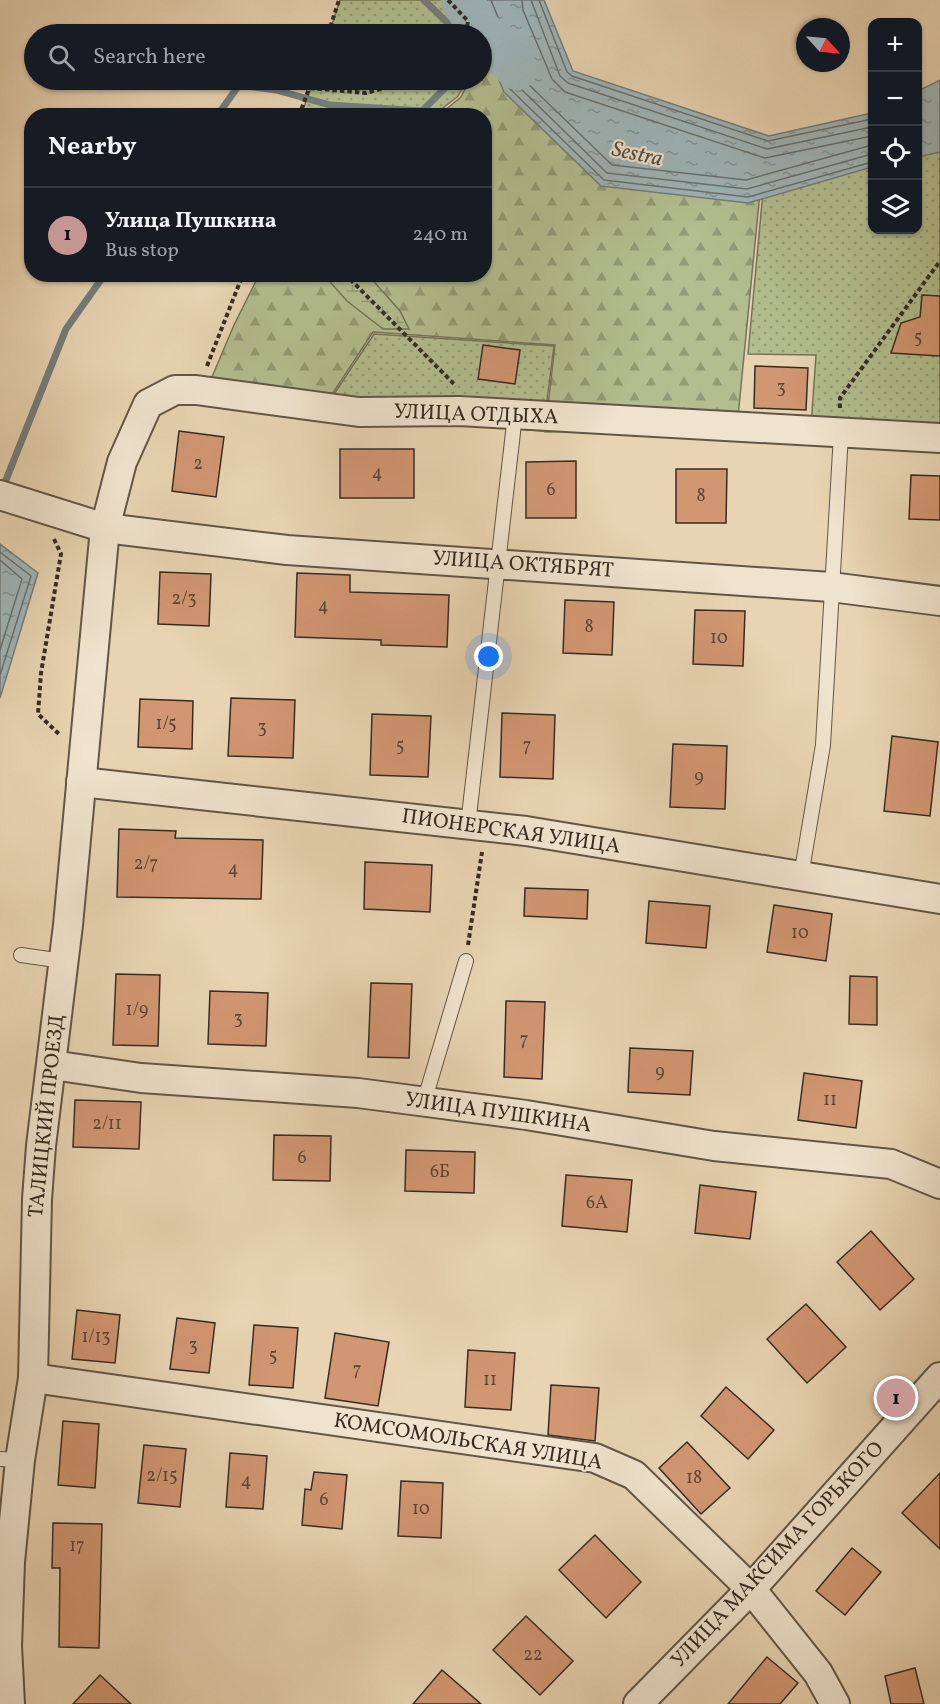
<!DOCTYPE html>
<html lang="en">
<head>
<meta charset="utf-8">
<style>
	:root { --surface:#171b24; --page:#20242c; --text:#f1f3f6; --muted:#9ea1a6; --line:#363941; --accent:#c59692 }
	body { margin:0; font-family:Vollkorn,serif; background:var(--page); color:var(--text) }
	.controls { position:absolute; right:18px; top:18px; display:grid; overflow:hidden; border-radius:12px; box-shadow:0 2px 4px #0004 }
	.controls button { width:54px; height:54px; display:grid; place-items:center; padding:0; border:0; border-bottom:2px solid var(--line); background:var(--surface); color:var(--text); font:30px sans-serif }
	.compass { position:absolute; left:796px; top:18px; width:54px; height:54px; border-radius:50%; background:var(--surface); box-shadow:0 2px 4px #0004; rotate:117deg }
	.you { position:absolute; left:489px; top:657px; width:21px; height:21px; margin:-15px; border:4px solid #fff; border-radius:50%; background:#1a73e8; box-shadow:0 0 0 9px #1a73e833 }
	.badge { display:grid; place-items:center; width:39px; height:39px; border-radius:50%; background:var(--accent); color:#111; font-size:20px; font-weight:700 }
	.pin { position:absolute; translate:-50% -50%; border:3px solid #fff; box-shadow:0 2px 6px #0006 }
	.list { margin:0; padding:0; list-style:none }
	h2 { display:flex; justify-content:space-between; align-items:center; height:78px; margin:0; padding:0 24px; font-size:26px }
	h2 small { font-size:20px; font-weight:400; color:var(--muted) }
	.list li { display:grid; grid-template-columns:39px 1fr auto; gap:18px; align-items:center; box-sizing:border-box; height:96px; padding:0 24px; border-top:2px solid var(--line) }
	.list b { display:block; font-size:22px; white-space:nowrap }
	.list p { margin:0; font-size:20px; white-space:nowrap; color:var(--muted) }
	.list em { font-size:20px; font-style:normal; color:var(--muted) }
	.icon { flex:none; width:33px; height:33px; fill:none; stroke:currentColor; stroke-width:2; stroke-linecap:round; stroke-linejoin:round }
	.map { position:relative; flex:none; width:940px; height:1704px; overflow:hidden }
	.search { position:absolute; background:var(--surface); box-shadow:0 2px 4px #0004; left:24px; top:24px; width:468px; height:66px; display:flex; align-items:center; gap:15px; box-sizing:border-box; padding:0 21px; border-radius:33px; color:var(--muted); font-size:22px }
	.panel { position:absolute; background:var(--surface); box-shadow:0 2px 4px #0004; left:24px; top:108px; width:468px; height:174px; border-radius:24px }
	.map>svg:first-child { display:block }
	.green { fill:url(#green-dots); stroke:#74755a; stroke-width:1.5 }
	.forest { fill:url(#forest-firs); stroke:#74755a; stroke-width:1.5 }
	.wetland { fill:url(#wetland-marsh); stroke:#74755a; stroke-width:1.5 }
	.water { fill:url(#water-ripples); stroke:#747e7d; stroke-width:1.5 }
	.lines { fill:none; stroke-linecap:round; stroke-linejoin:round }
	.shore { stroke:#6a706e; stroke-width:1.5 }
	.stream { stroke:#747e7d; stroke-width:7 }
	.river { stroke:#9eb5b9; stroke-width:42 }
	.building { fill:#d19672; stroke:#362c24; stroke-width:1.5 }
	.service-casing { stroke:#625648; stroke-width:16 }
	.minor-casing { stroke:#625648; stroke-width:32 }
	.path { stroke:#362c24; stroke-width:4; stroke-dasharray:4.5 3; stroke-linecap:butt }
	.service { stroke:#f0e3cd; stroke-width:14 }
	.minor { stroke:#f0e3cd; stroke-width:28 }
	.labels { text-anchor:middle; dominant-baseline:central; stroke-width:4.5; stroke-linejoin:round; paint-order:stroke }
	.number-label { font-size:18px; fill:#5d4638 }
	.street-label { font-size:21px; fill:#362c24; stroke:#f0e3cd }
	.water-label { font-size:22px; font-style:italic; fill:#504e49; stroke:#f0e3cd }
</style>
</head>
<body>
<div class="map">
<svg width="940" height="1704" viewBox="0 0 940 1704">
	<defs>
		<pattern id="green-dots" width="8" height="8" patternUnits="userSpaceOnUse" patternTransform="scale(1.5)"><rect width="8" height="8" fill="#b2be8f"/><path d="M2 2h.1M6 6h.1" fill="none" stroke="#929b75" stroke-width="1.8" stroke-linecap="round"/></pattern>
		<pattern id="forest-firs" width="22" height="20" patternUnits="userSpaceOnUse" patternTransform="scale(1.5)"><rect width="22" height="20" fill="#b2be8f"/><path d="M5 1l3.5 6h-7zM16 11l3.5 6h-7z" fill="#929b75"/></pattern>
		<pattern id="wetland-marsh" width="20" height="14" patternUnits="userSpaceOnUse" patternTransform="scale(1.5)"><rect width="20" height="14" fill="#b2be8f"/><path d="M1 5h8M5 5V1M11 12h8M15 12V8" fill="none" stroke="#929b75"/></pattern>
		<pattern id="water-ripples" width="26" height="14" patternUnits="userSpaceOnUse" patternTransform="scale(1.5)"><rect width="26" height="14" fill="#9eb5b9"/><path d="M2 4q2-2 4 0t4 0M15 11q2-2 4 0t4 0" fill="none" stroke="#829396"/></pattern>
	</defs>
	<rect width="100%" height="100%" fill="#e8d4b2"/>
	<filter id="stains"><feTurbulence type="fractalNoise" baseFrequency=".00333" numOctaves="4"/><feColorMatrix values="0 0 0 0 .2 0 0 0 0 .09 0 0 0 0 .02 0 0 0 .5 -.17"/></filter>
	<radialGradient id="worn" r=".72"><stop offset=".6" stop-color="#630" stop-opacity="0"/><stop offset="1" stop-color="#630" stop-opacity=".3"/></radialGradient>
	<g class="green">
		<path d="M 340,0 L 459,0 L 482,34 L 482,38 L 482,34 L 329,34 Z"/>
		<path d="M 314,80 L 467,80 L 458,96 L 434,115 L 301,115 Z"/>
		<path d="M 940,126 L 940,437 L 810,441 L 816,355 L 748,354 L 764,181 L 872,158 L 872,230 L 918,230 L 918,137 Z"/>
		<path d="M 374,334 L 554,346 L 543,431 L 456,424 L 326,406 Z"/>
	</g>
	<path class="forest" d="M 482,54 L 589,173 L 761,182 L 737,427 L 545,432 L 555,345 L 373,332 L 325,405 L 209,384 L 234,325 L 259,275 L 484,274 L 484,116 L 439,115 L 461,97 L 469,80 L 482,80 Z"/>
	<path class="wetland" d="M 324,275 L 368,275 L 400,311 L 409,329 L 383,329 L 347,301 Z"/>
	<g class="water">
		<path d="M 466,0 L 544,0 L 573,71 L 769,136 L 872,113 L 872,167 L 748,203 L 601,186 L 504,92 Z"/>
		<path d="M 940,80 L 940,152 L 918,157 L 918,91 Z"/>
		<path d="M 0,544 L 38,573 L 0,698 Z"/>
	</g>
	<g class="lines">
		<g class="shore">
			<path d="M 473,0 L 509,88 L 604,180 L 748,197 L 872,162"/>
			<path d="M 481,0 L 516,84 L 607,173 L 747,189 L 872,154"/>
			<path d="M 491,0 L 523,79 L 612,165 L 746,180 L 872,145"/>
			<path d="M 522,0 L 523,10 L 552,79 L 565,92 L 765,158 L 872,136"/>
			<path d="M 531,0 L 560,76 L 568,83 L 767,149 L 872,127"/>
			<path d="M 539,0 L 567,72 L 572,76 L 768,141 L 872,119"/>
			<path d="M 0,552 L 31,576 L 0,675"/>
			<path d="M 0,560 L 22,579 L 0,650"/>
		</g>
		<g class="stream">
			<path d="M 424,0 L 459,34"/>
			<path d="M 476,34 L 479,28"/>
			<path d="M 217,116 L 239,85 L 276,90 L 330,105 L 422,111 L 453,80"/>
			<path d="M 2,490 L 66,329 L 105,274"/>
		</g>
		<path class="river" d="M 462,0 L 479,28 L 517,69"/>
	</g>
	<g class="building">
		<path d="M 922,295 L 940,296 L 940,356 L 891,353 L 901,323 L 920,317 Z"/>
		<path d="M 483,345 L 520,350 L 515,384 L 478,379 Z"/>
		<path d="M 755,366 L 808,368 L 806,410 L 754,408 Z"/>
		<path d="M 179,431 L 224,437 L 216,497 L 172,491 Z"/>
		<rect x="340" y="449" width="74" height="49"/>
		<path d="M 576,461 L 576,518 L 526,518 L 526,462 Z"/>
		<path d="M 676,469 L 727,469 L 726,523 L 676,523 Z"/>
		<path d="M 911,475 L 940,476 L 940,520 L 909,519 Z"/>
		<path d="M 160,572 L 211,574 L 209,626 L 158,624 Z"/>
		<path d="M 297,573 L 350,575 L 350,592 L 449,595 L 447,647 L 381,645 L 381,640 L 295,637 Z"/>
		<path d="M 565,600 L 614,602 L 612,655 L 563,653 Z"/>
		<path d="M 695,610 L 745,611 L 743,666 L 693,664 Z"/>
		<path d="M 231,698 L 295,700 L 293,758 L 228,756 Z"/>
		<path d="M 140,699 L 193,701 L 192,749 L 138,747 Z"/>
		<path d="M 502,713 L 555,715 L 553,779 L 500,777 Z"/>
		<path d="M 372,714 L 431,716 L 428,777 L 370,775 Z"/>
		<path d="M 892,736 L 938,742 L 930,816 L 884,811 Z"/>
		<path d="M 673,744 L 727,746 L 725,809 L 670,807 Z"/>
		<path d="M 119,829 L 176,831 L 175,838 L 263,840 L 261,899 L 117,897 Z"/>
		<path d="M 365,862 L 432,865 L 430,912 L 364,909 Z"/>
		<path d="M 525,888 L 588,890 L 587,919 L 524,916 Z"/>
		<path d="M 649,901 L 710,906 L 706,948 L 646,943 Z"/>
		<path d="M 774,905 L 832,914 L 826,961 L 767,952 Z"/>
		<path d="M 116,974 L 160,975 L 158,1046 L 113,1045 Z"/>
		<path d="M 850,976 L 877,977 L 877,1025 L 849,1024 Z"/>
		<path d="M 371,983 L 412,984 L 409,1058 L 368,1057 Z"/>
		<path d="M 210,991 L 268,993 L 266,1046 L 208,1044 Z"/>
		<path d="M 506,1001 L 545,1002 L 542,1079 L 504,1077 Z"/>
		<path d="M 630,1048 L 693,1051 L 690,1095 L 628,1092 Z"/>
		<path d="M 804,1073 L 862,1081 L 856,1128 L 798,1120 Z"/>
		<path d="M 75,1100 L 141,1102 L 139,1149 L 73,1147 Z"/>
		<path d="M 274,1135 L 331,1136 L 330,1181 L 273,1180 Z"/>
		<path d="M 406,1150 L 475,1152 L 474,1193 L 405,1191 Z"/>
		<path d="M 566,1175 L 632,1180 L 627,1232 L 562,1226 Z"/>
		<path d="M 700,1185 L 756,1192 L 750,1239 L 695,1233 Z"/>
		<path d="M 871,1231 L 914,1279 L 880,1310 L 837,1262 Z"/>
		<path d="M 806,1304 L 846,1347 L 807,1383 L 767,1339 Z"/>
		<path d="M 77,1310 L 120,1315 L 115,1363 L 72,1359 Z"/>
		<path d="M 177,1318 L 215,1323 L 209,1373 L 170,1369 Z"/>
		<path d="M 254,1325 L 298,1328 L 293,1388 L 249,1385 Z"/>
		<path d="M 335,1333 L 389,1342 L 378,1406 L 325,1398 Z"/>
		<path d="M 468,1350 L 515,1353 L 511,1410 L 465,1407 Z"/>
		<path d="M 551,1385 L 599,1388 L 595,1441 L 548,1435 Z"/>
		<path d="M 726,1387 L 774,1430 L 748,1459 L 701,1416 Z"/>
		<path d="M 63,1421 L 99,1424 L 95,1488 L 58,1485 Z"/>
		<path d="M 687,1442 L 730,1488 L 701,1514 L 659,1468 Z"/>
		<path d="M 144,1445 L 186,1449 L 180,1507 L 138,1503 Z"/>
		<path d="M 230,1453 L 267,1456 L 263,1509 L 226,1507 Z"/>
		<path d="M 314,1472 L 347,1475 L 342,1529 L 302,1525 L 305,1489 L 311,1490 Z"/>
		<path d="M 940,1473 L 940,1549 L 902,1513 Z"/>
		<path d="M 401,1481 L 443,1483 L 441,1538 L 398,1536 Z"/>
		<path d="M 53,1523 L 102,1524 L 99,1648 L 59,1647 L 60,1568 L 52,1568 Z"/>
		<path d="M 595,1535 L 641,1582 L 606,1618 L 559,1570 Z"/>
		<path d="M 852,1548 L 881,1572 L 845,1615 L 816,1591 Z"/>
		<path d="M 526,1616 L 573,1661 L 540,1695 L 493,1650 Z"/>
		<path d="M 767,1657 L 798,1683 L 780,1704 L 728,1704 Z"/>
		<path d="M 915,1668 L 924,1704 L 891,1704 L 885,1676 Z"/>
		<path d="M 442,1670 L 481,1704 L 413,1704 Z"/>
		<path d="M 100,1675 L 131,1704 L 73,1704 Z"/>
	</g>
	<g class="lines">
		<defs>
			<g id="service">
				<path d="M 468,825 L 515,415"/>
				<path d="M 801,876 L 823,745 L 841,434"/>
				<path d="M 21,955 L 63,961"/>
				<path d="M 424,1102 L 466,961"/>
				<path d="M 0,1459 L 20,1460"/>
			</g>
			<g id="minor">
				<path d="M 0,495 L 105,528 L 287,550 L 831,587 L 940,601"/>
				<path d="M 81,782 L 526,831 L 940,899"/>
				<path d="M 52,1065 L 141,1078 L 358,1093 L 526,1115 L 714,1146 L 891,1164 L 940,1184"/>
				<path d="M 33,1378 L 595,1458 L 634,1475 L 751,1589 L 818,1673 L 835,1704"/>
				<path d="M 10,1704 L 7,1646 L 10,1562 L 20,1460 L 33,1378 L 37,1199 L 41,1146 L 68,925 L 105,528 L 122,462 L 148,404 L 175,390 L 196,390 L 359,412 L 459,411 L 940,438"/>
				<path d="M 638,1704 L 751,1589 L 940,1377"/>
			</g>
		</defs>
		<use href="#service" class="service-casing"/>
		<use href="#minor" class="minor-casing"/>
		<g class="path">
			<path d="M 448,0 L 468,21 L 466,34"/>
			<path d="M 328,34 L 339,0"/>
			<path d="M 310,88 L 366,93 L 414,80"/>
			<path d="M 299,116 L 312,80"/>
			<path d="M 345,274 L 456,386"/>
			<path d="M 207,366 L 243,274"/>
			<path d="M 840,408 L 840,398 L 940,261"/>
			<path d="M 54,539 L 61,554 L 41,673 L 38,714 L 60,735"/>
			<path d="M 468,945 L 482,852"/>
		</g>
		<use href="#service" class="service"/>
		<use href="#minor" class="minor"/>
	</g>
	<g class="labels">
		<g class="number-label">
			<text x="918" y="338">5</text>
			<text x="781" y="388">3</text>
			<text x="198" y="464">2</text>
			<text x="377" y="473">4</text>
			<text x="551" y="490">6</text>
			<text x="701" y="496">8</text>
			<text x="184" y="599">2/3</text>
			<text x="323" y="606">4</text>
			<text x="589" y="627">8</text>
			<text x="719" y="638">10</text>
			<text x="166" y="724">1/5</text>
			<text x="262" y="728">3</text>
			<text x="400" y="746">5</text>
			<text x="527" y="746">7</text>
			<text x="699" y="777">9</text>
			<text x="146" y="864">2/7</text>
			<text x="233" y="869">4</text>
			<text x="800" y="933">10</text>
			<text x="137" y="1010">1/9</text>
			<text x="238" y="1019">3</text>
			<text x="524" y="1040">7</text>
			<text x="660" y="1072">9</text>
			<text x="830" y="1100">11</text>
			<text x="107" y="1124">2/11</text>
			<text x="302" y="1158">6</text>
			<text x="440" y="1172">6Б</text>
			<text x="597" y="1203">6А</text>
			<text x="96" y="1337">1/13</text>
			<text x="193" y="1346">3</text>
			<text x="273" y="1356">5</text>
			<text x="357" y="1370">7</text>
			<text x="490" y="1380">11</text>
			<text x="162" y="1476">2/15</text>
			<text x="694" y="1478">18</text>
			<text x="246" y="1481">4</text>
			<text x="324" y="1500">6</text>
			<text x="421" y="1509">10</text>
			<text x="77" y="1546">17</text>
			<text x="533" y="1655">22</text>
		</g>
		<g class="street-label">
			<text transform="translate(476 415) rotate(2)">УЛИЦА ОТДЫХА</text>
			<text transform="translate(523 565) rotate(4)">УЛИЦА ОКТЯБРЯТ</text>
			<text transform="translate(511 832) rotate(8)">ПИОНЕРСКАЯ УЛИЦА</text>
			<text transform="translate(498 1113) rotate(8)">УЛИЦА ПУШКИНА</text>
			<text transform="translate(47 1116) rotate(-84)">ТАЛИЦКИЙ ПРОЕЗД</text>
			<text transform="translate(468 1442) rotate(9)">КОМСОМОЛЬСКАЯ УЛИЦА</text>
			<text transform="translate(778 1555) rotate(-47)">УЛИЦА МАКСИМА ГОРЬКОГО</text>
		</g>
		<g class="water-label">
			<text transform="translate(637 155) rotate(12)">Sestra</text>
		</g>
	</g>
	<rect width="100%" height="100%" filter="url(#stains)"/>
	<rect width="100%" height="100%" fill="url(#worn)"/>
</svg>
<div class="controls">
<button>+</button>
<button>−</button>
<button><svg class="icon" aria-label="locate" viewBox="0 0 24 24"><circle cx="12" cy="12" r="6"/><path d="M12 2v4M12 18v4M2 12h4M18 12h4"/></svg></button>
<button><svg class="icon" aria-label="layers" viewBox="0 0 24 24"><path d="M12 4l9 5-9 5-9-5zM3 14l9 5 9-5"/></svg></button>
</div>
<svg class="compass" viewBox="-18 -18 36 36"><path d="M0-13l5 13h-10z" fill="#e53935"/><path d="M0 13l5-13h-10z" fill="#9ea1a6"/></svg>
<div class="you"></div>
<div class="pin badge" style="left:896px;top:1398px">1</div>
<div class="search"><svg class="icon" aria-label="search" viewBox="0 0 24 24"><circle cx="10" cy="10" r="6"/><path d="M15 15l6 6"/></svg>Search here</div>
<section class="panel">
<h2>Nearby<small></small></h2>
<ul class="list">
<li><span class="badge">1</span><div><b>Улица Пушкина</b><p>Bus stop</p></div><em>240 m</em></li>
</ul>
</section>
</div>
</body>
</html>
